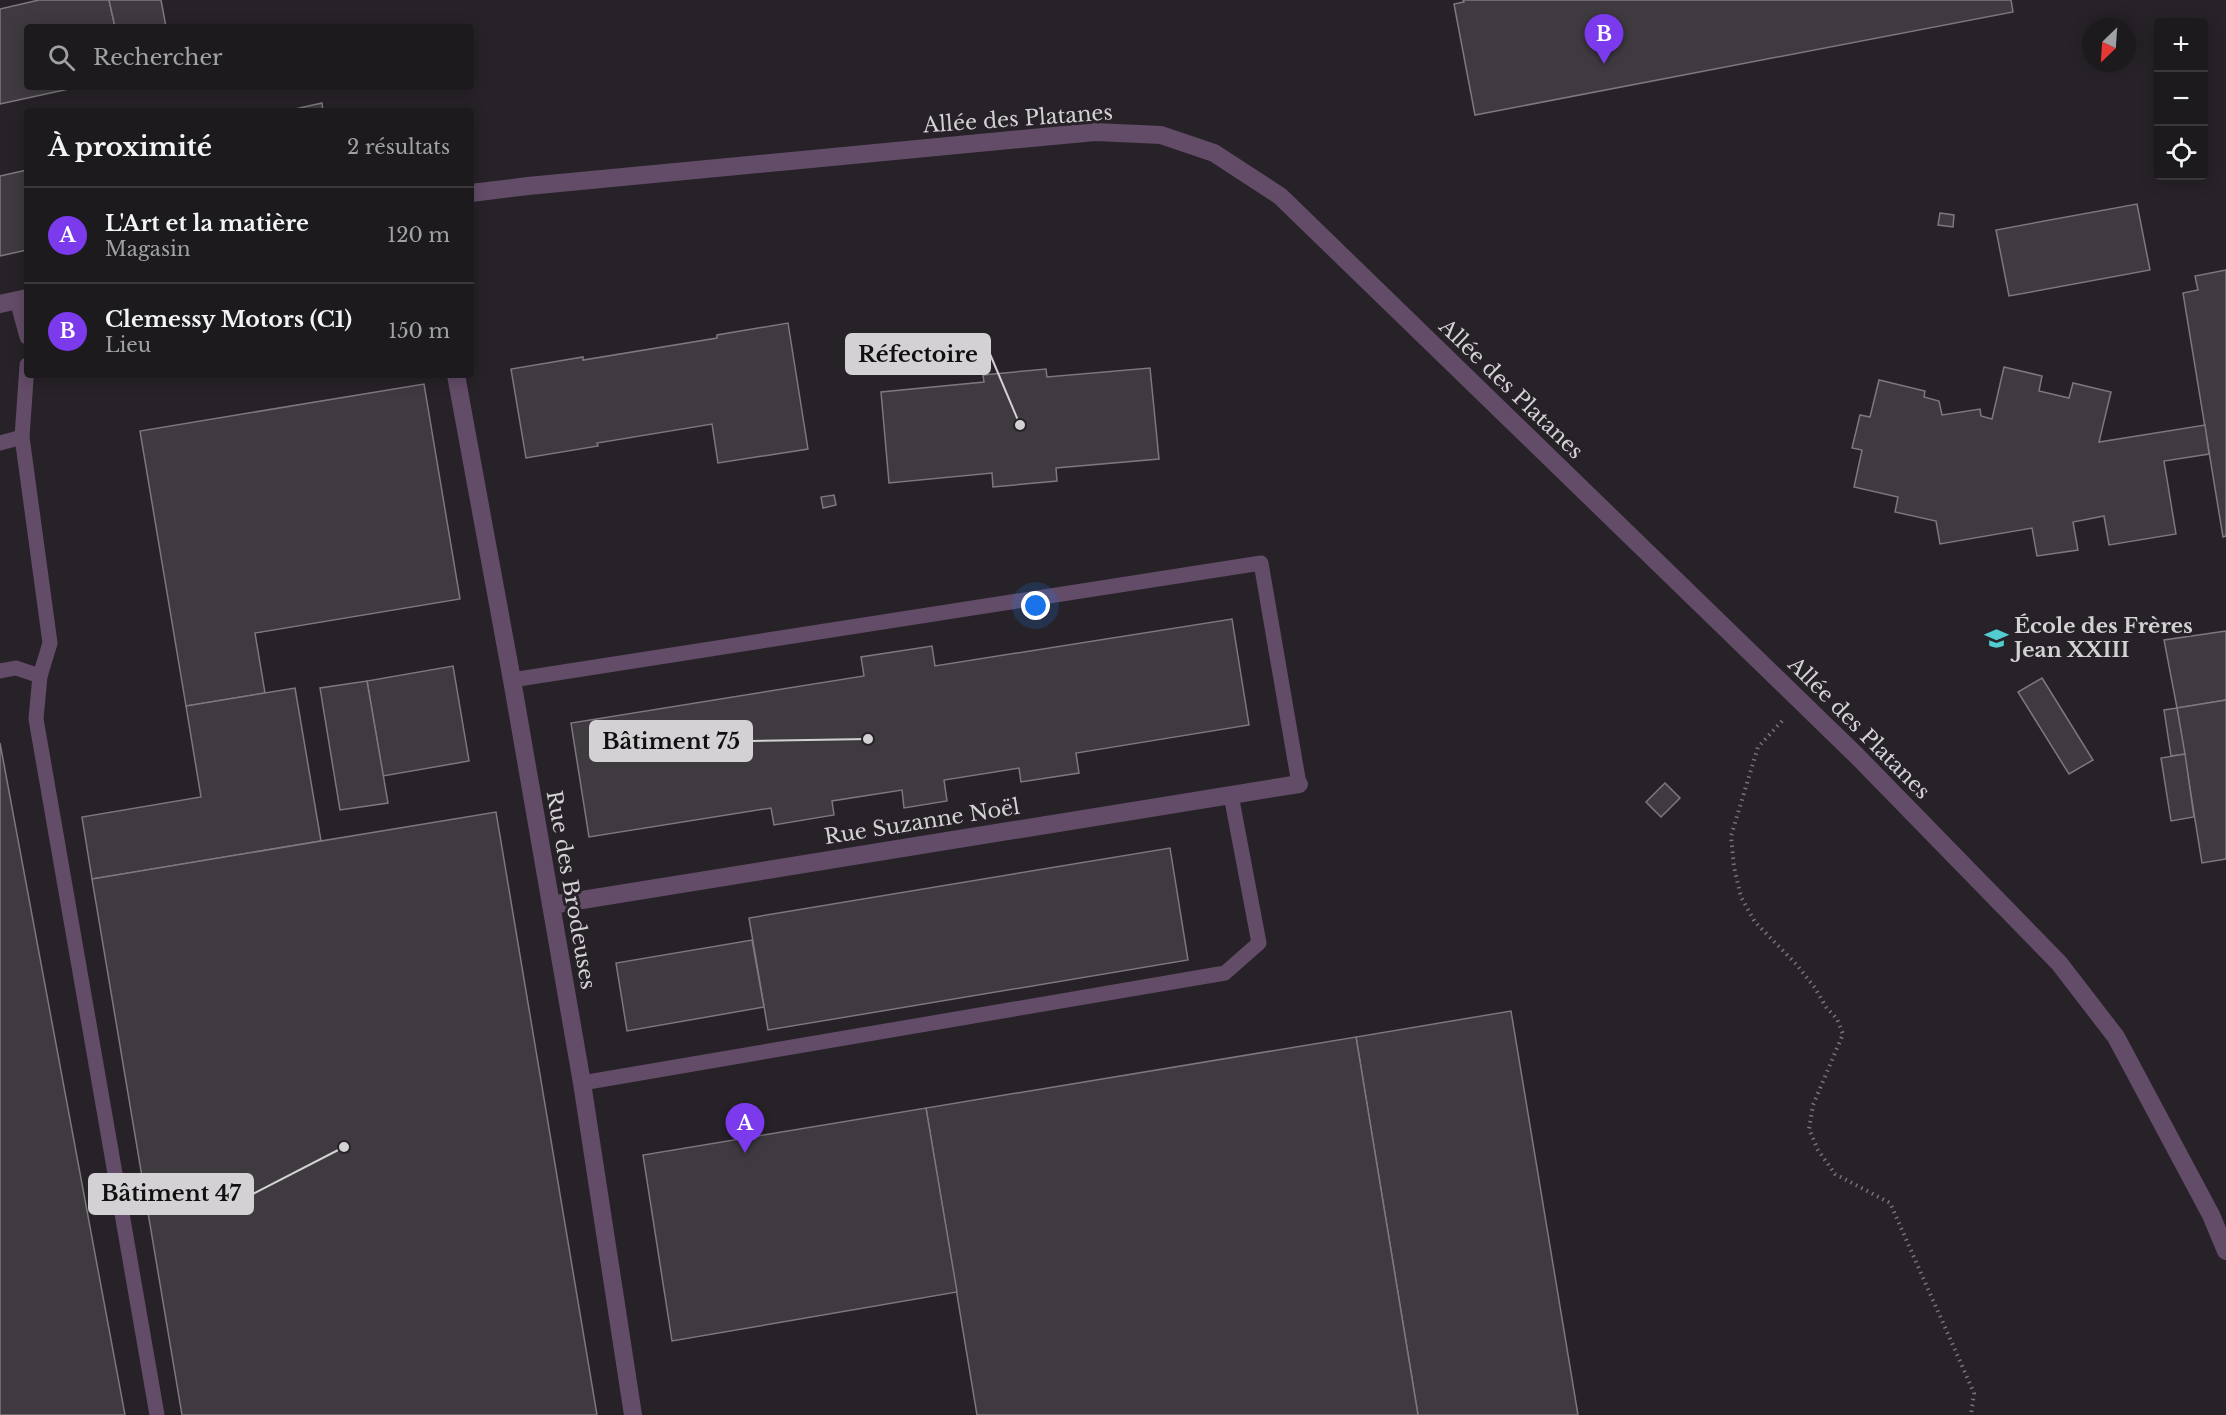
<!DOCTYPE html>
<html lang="fr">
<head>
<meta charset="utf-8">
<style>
	:root { --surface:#1d1a1e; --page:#2a272b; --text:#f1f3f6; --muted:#a0a1a4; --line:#3b383c; --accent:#7c3aed }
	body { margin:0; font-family:"Libre Baskerville",serif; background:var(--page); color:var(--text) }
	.controls { position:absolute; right:18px; top:18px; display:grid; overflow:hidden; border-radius:6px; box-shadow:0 3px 15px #0003 }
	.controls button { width:54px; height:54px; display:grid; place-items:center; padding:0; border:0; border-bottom:2px solid var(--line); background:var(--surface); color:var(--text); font:30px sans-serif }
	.compass { position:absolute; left:2082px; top:18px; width:54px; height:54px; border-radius:50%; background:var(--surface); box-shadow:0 3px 15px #0003; rotate:205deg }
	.you { position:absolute; left:1036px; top:606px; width:21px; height:21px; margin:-15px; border:4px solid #fff; border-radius:50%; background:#1a73e8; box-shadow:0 0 0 9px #1a73e833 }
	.badge { display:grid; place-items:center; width:39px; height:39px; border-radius:50%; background:var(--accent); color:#fff; font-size:20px; font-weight:700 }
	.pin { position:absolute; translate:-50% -50px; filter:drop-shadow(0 2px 3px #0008) }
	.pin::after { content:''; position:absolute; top:32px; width:21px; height:18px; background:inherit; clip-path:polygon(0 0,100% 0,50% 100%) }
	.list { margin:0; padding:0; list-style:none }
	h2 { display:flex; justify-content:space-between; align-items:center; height:78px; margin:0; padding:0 24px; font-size:26px }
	h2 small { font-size:20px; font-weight:400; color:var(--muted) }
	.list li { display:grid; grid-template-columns:39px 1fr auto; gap:18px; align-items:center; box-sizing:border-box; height:96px; padding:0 24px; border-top:2px solid var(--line) }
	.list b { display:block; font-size:22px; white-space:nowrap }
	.list p { margin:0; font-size:20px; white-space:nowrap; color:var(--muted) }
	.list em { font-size:20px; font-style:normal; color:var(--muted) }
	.icon { flex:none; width:33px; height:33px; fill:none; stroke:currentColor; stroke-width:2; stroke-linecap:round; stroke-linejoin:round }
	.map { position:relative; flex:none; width:2226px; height:1415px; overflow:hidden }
	.search { position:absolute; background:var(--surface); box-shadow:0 3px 15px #0003; left:24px; top:24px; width:450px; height:66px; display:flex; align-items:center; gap:15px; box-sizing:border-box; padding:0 21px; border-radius:6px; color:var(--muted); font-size:22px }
	.panel { position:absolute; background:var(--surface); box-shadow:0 3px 15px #0003; left:24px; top:108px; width:450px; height:270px; border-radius:6px }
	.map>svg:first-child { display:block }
	.building { fill:#3f3a40; stroke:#7d777e; stroke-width:1.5 }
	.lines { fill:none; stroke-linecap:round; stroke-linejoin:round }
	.path { stroke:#777378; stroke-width:4; stroke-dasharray:1.5 4.5; stroke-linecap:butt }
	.lane { stroke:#634c68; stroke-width:15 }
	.street { stroke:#634c68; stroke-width:18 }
	.labels { text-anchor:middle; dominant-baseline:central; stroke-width:6; stroke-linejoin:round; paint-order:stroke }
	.street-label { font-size:21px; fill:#d4d1d5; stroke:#272228 }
	.poi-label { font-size:21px; font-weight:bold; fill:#d4d1d5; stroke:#272228; text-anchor:start }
	.leader { fill:none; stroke:#d4d1d5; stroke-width:2 }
	.callout-dot { fill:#d4d1d5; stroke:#272228; stroke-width:2 }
	.callout { fill:#d4d1d5; stroke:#d4d1d5; stroke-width:2 }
	.callout-label { font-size:22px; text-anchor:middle; font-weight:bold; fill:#111 }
</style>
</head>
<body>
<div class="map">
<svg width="2226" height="1415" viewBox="0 0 2226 1415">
	<rect width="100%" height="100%" fill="#272228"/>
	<g class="building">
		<path d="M 39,0 L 109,0 L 115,27 L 27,27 L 27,87 L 78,87 L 0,104 L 0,9 Z"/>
		<path d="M 109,0 L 161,0 L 166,27 L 115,27 Z"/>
		<path d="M 1463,0 L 2011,0 L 2013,12 L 1475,115 L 1454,4 L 1464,2 Z"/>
		<path d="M 322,103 L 323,111 L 286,111 Z"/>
		<path d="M 27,170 L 27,250 L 0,256 L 0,176 Z"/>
		<path d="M 2137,204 L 2150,270 L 2009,296 L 1996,230 Z"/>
		<path d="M 1940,213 L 1954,215 L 1953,227 L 1938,225 Z"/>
		<path d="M 2226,270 L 2226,536 L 2223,537 L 2183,293 L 2198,290 L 2195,276 Z"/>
		<path d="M 788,323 L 808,449 L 718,463 L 712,424 L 597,443 L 598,446 L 526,458 L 511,369 L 583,357 L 583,360 L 717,338 L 717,335 Z"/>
		<path d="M 2004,367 L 2042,376 L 2039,391 L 2069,398 L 2073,383 L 2111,392 L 2099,442 L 2205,425 L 2209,454 L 2164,461 L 2176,534 L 2109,545 L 2104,516 L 2073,522 L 2078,550 L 2037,556 L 2032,528 L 1940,544 L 1936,521 L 1895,512 L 1898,497 L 1854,487 L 1862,450 L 1852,448 L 1860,415 L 1870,417 L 1879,380 L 1925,391 L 1924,397 L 1939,401 L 1942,415 L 1980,409 L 1981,416 L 1992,419 Z"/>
		<path d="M 1150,368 L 1159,459 L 1056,468 L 1057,481 L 993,487 L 992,473 L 889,483 L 881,392 L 984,382 L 983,375 L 1046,369 L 1047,377 Z"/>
		<path d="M 424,384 L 460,599 L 255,633 L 265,693 L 186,706 L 140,431 Z"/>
		<path d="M 834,495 L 836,505 L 823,508 L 821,497 Z"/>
		<path d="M 1232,619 L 1249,725 L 1076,753 L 1079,773 L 1021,782 L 1019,768 L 944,780 L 947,801 L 904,808 L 902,790 L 832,801 L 834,815 L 774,825 L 771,808 L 589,837 L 571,723 L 864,676 L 861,657 L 932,646 L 935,666 Z"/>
		<path d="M 2226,631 L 2226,700 L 2177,708 L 2164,640 Z"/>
		<path d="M 453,666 L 469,761 L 383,776 L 367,681 Z"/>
		<path d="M 2042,678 L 2093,760 L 2069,774 L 2018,692 Z"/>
		<path d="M 367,681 L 388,803 L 340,810 L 320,688 Z"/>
		<path d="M 295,688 L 321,841 L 92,879 L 82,817 L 201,797 L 186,706 Z"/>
		<path d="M 2226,700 L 2226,859 L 2202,863 L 2177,708 Z"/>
		<path d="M 2177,708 L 2185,754 L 2171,756 L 2164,710 Z"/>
		<path d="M 0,743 L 125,1415 L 0,1415 Z"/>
		<path d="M 2185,754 L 2194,817 L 2171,821 L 2161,758 Z"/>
		<path d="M 1665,783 L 1680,798 L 1661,817 L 1646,802 Z"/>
		<path d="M 496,812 L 597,1415 L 182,1415 L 92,879 Z"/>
		<path d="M 1170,848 L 1188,960 L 768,1030 L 749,918 Z"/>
		<path d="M 752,940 L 764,1007 L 627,1031 L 616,963 Z"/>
		<path d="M 1511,1011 L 1578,1415 L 1418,1415 L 1356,1037 Z"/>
		<path d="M 1356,1037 L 1418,1415 L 977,1415 L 926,1108 Z"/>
		<path d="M 926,1108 L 957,1292 L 672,1341 L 643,1155 Z"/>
	</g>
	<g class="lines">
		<path class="path" d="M 1782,721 L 1758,747 L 1731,836 L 1734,867 L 1741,897 L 1755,922 L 1796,964 L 1815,988 L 1826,1007 L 1837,1019 L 1843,1034 L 1813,1105 L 1809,1129 L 1818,1150 L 1835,1174 L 1890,1203 L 1974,1393 L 1971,1415"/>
		<g class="lane">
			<path d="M 17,300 L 27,337"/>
			<path d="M 27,365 L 22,437 L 50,643 L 40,676 L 36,719 L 157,1415"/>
			<path d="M 0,443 L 22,437"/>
			<path d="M 0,671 L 16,668 L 40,676"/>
			<path d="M 512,680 L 1261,563 L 1299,784"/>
			<path d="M 582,1083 L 1225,973 L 1259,943 L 1231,795"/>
		</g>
		<g class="street">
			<path d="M 471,193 L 528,186 L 1095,132 L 1161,135 L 1214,153 L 1280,196 L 1857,756 L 2059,963 L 2116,1037 L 2211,1215 L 2226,1251"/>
			<path d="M 0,304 L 27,298"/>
			<path d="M 456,375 L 512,680 L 582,1083 L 633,1415"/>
			<path d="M 551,905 L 1299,784"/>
		</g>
	</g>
	<defs>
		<symbol id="school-bare" viewBox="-9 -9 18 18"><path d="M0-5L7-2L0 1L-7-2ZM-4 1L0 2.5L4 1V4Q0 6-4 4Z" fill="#52ccd0" stroke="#272228" stroke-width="2.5" paint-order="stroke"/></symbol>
	</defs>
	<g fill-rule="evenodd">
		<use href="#school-bare" x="1980" y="622" width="33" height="33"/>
	</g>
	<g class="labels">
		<g class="street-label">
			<text transform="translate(1018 119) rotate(-4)">Allée des Platanes</text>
			<text transform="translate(1511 389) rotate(44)">Allée des Platanes</text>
			<text transform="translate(1859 728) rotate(45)">Allée des Platanes</text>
			<text transform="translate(922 822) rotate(-9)">Rue Suzanne Noël</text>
			<text transform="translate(571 890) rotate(80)">Rue des Brodeuses</text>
		</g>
		<g class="poi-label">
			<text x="2014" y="626">École des Frères<tspan x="2014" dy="24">Jean XXIII</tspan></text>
		</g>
	</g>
	<path class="leader" d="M1020 425L990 354M868 739L752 741M344 1147L253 1194"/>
	<g class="callout-dot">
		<circle cx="1020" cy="425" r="6"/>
		<circle cx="868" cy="739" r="6"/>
		<circle cx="344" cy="1147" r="6"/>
	</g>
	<g class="callout">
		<rect x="846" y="334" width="144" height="40" rx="6"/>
		<rect x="590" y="721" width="162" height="40" rx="6"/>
		<rect x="89" y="1174" width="164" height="40" rx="6"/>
	</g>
	<g class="callout-label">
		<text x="918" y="362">Réfectoire</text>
		<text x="671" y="749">Bâtiment 75</text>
		<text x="171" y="1201">Bâtiment 47</text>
	</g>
</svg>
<div class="controls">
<button>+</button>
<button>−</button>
<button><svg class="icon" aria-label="locate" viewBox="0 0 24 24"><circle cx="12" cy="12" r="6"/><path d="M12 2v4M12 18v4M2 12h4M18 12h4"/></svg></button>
</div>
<svg class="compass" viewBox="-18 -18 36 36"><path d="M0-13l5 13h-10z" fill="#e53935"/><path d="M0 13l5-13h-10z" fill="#a0a1a4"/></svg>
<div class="you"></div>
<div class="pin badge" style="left:745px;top:1153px">A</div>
<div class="pin badge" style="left:1604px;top:64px">B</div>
<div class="search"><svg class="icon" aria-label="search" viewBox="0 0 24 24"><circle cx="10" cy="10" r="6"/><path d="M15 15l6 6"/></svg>Rechercher</div>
<section class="panel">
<h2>À proximité<small>2 résultats</small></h2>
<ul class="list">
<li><span class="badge">A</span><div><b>L'Art et la matière</b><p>Magasin</p></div><em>120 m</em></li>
<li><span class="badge">B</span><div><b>Clemessy Motors (C1)</b><p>Lieu</p></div><em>150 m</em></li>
</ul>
</section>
</div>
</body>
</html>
